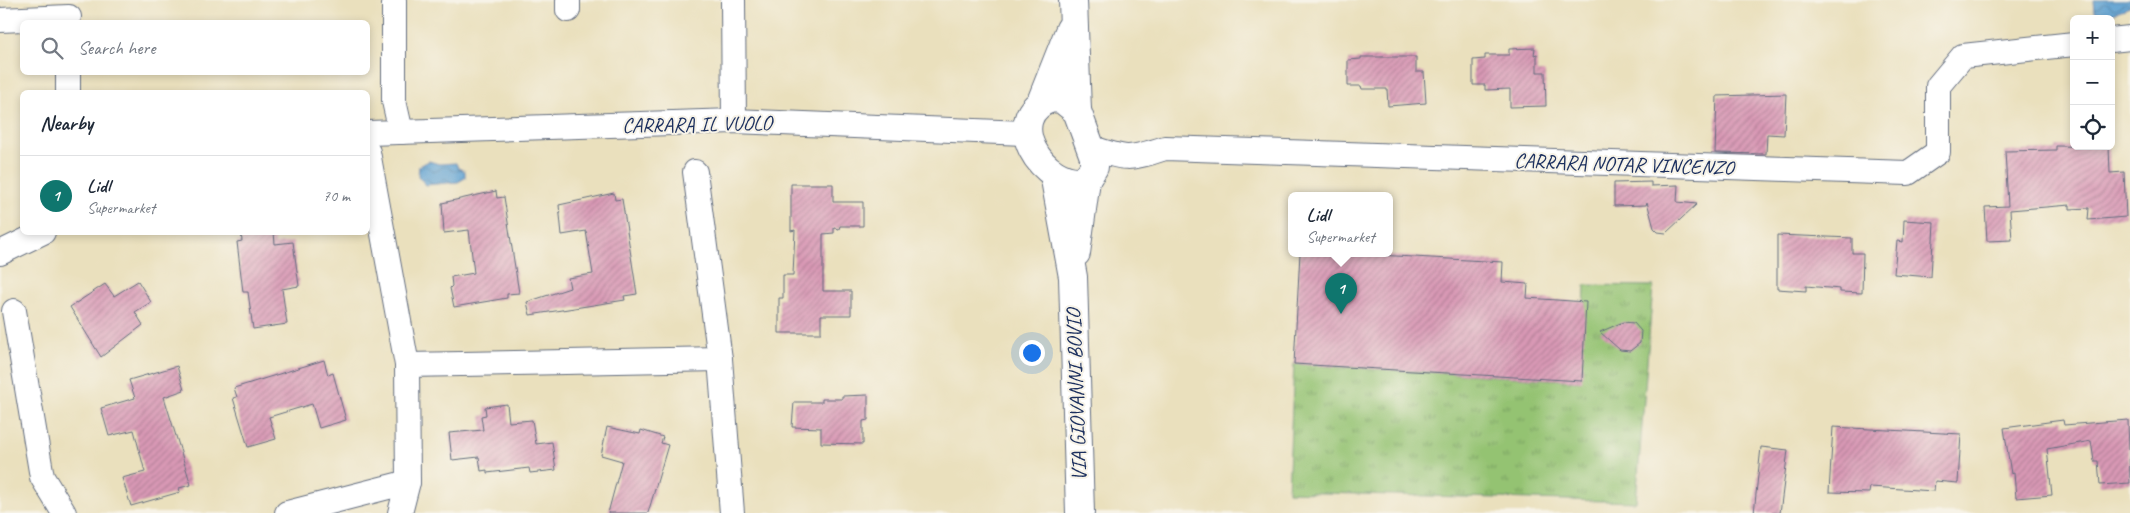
<!DOCTYPE html>
<html lang="en">
<head>
<meta charset="utf-8">
<style>
	:root { --surface:#fff; --page:#f2f2f3; --text:#1f2937; --muted:#747a83; --line:#e0e1e3; --accent:#0f766e }
	body { margin:0; font-family:Caveat,sans-serif; background:var(--page); color:var(--text) }
	.controls { position:absolute; right:15px; top:15px; display:grid; overflow:hidden; border-radius:8px; box-shadow:0 2px 8px #0003 }
	.controls button { width:45px; height:45px; display:grid; place-items:center; padding:0; border:0; border-bottom:1px solid var(--line); background:var(--surface); color:var(--text); font:25px sans-serif }
	.you { position:absolute; left:1031px; top:352px; width:18px; height:18px; margin:-12px; border:4px solid #fff; border-radius:50%; background:#1a73e8; box-shadow:0 0 0 8px #1a73e833 }
	.badge { display:grid; place-items:center; width:32px; height:32px; border-radius:50%; background:var(--accent); color:#fff; font-size:16px; font-weight:700 }
	.pin { position:absolute; translate:-50% -41px; filter:drop-shadow(0 1px 2px #0008) }
	.pin::after { content:''; position:absolute; top:26px; width:18px; height:15px; background:inherit; clip-path:polygon(0 0,100% 0,50% 100%) }
	.popup { position:absolute; left:1288px; top:192px; width:105px; height:65px; box-sizing:border-box; display:grid; place-content:center; border-radius:8px; background:var(--surface); filter:drop-shadow(0 1px 4px #0005); font-size:16px; white-space:nowrap; color:var(--muted) }
	.popup b { font-size:19px; color:var(--text) }
	.popup::after { content:''; position:absolute; left:50%; top:100%; margin-left:-10px; border:10px solid transparent; border-top-color:var(--surface) }
	.list { margin:0; padding:0; list-style:none }
	h2 { display:flex; justify-content:space-between; align-items:center; height:65px; margin:0; padding:0 20px; font-size:21px }
	h2 small { font-size:16px; font-weight:400; color:var(--muted) }
	.list li { display:grid; grid-template-columns:32px 1fr auto; gap:15px; align-items:center; box-sizing:border-box; height:80px; padding:0 20px; border-top:1px solid var(--line) }
	.list b { display:block; font-size:19px; white-space:nowrap }
	.list p { margin:0; font-size:16px; white-space:nowrap; color:var(--muted) }
	.list em { font-size:16px; font-style:normal; color:var(--muted) }
	.icon { flex:none; width:28px; height:28px; fill:none; stroke:currentColor; stroke-width:2; stroke-linecap:round; stroke-linejoin:round }
	.map { position:relative; flex:none; width:2130px; height:513px; overflow:hidden }
	.search { position:absolute; background:var(--surface); box-shadow:0 2px 8px #0003; left:20px; top:20px; width:350px; height:55px; display:flex; align-items:center; gap:12px; box-sizing:border-box; padding:0 18px; border-radius:8px; color:var(--muted); font-size:19px }
	.panel { position:absolute; background:var(--surface); box-shadow:0 2px 8px #0003; left:20px; top:90px; width:350px; height:145px; border-radius:8px }
	.map>svg:first-child { display:block }
	.grass { fill:url(#grass-tufts); stroke:#587968 }
	.water { fill:url(#water-waves); stroke:#3c6898 }
	.building { fill:url(#building-hatch) }
	.lines { fill:none; stroke-linecap:round; stroke-linejoin:round }
	.street-casing { stroke:#636d7f; stroke-width:26 }
	.secondary-casing { stroke:#636d7f; stroke-width:30 }
	.street { stroke:#fff; stroke-width:24 }
	.secondary { stroke:#fff; stroke-width:28 }
	.labels { text-anchor:middle; dominant-baseline:central; stroke-width:4; stroke-linejoin:round; paint-order:stroke }
	.street-label { font-size:21px; fill:#1b2f5e; stroke:#f7f3e8 }
</style>
</head>
<body>
<div class="map">
<svg width="2130" height="513" viewBox="0 0 2130 513">
	<defs>
		<pattern id="grass-tufts" width="24" height="20" patternUnits="userSpaceOnUse" patternTransform="scale(1.25)"><rect width="24" height="20" fill="#94c372"/><path d="M3 7l-1-3M5 7V3M7 7l1-3M15 17l-1-3M17 17v-4M19 17l1-3" fill="none" stroke="#789f61"/></pattern>
		<pattern id="water-waves" width="16" height="10" patternUnits="userSpaceOnUse" patternTransform="scale(1.25)"><rect width="16" height="10" fill="#5da0d1"/><path d="M0 5q4-4 8 0t8 0" fill="none" stroke="#4c83ad"/></pattern>
		<pattern id="building-hatch" width="6" height="6" patternUnits="userSpaceOnUse" patternTransform="scale(1.25)"><rect width="6" height="6" fill="#d999b5"/><path d="M-1 1l2-2M0 6l6-6M5 7l2-2" fill="none" stroke="#af7d96"/></pattern>
	</defs>
	<rect width="100%" height="100%" fill="#f7f3e8"/>
	<filter id="ink" filterUnits="userSpaceOnUse"><feTurbulence type="fractalNoise" baseFrequency=".02" numOctaves="2"/><feDisplacementMap in="SourceGraphic" scale="10" xChannelSelector="R" yChannelSelector="G"/><feConvolveMatrix kernelMatrix="1 2 1 2 8 2 1 2 1" color-interpolation-filters="sRGB"/></filter>
	<filter id="wash" filterUnits="userSpaceOnUse"><feTurbulence type="fractalNoise" baseFrequency=".0096" numOctaves="4" result="noise"/><feDisplacementMap in="SourceGraphic" scale="20" xChannelSelector="R" yChannelSelector="G"/><feGaussianBlur stdDeviation="1.12" result="paint"/><feColorMatrix in="noise" values="0 0 0 0 0 0 0 0 0 0 0 0 0 0 0 0 0 1.4 0 .05"/><feComposite in="paint" operator="in"/></filter>
	<g filter="url(#wash)">
		<rect width="100%" height="100%" fill="#eae0bd"/>
		<path class="grass" d="M 1585,285 L 1653,286 L 1636,502 L 1288,492 L 1294,364 L 1581,381 Z"/>
		<g class="water">
			<path d="M 2094,0 L 2130,0 L 2130,7 L 2110,14 L 2095,12 Z"/>
			<path d="M 429,161 L 439,164 L 456,163 L 458,168 L 465,171 L 465,178 L 458,182 L 426,185 L 418,176 L 419,166 Z"/>
		</g>
		<g id="blocks">
			<g class="building">
				<path d="M 1535,48 L 1534,55 L 1537,54 L 1537,72 L 1545,72 L 1546,106 L 1510,107 L 1510,89 L 1485,90 L 1485,85 L 1473,85 L 1473,60 L 1485,59 L 1485,55 L 1509,55 L 1509,49 Z"/>
				<path d="M 1361,57 L 1416,57 L 1416,72 L 1424,72 L 1426,103 L 1388,106 L 1387,89 L 1362,89 L 1361,86 L 1348,86 L 1348,60 L 1361,59 Z"/>
				<path d="M 1786,94 L 1784,135 L 1767,134 L 1766,154 L 1715,153 L 1717,96 Z"/>
				<path d="M 2056,146 L 2109,147 L 2110,173 L 2124,172 L 2126,217 L 2088,220 L 2089,208 L 2070,209 L 2070,205 L 2010,210 L 2012,240 L 1987,241 L 1985,207 L 2008,206 L 2005,151 L 2056,150 Z"/>
				<path d="M 1651,182 L 1651,186 L 1678,185 L 1677,202 L 1697,204 L 1666,233 L 1658,232 L 1654,228 L 1647,202 L 1646,205 L 1614,206 L 1614,183 Z"/>
				<path d="M 791,184 L 833,184 L 833,202 L 863,202 L 863,226 L 840,226 L 839,229 L 834,228 L 834,233 L 823,234 L 823,291 L 851,291 L 851,315 L 821,315 L 821,333 L 779,333 L 779,298 L 783,298 L 783,275 L 793,275 L 795,230 L 791,231 Z"/>
				<path d="M 496,191 L 497,198 L 504,197 L 519,293 L 507,294 L 507,298 L 454,307 L 450,288 L 452,286 L 451,277 L 474,273 L 469,230 L 444,233 L 442,203 Z"/>
				<path d="M 614,193 L 615,200 L 622,199 L 637,294 L 624,296 L 625,300 L 530,315 L 527,302 L 570,288 L 568,278 L 593,274 L 586,231 L 562,235 L 559,205 Z"/>
				<path d="M 1904,220 L 1934,222 L 1931,277 L 1894,274 L 1897,241 L 1903,242 Z"/>
				<path d="M 241,232 L 274,232 L 275,244 L 293,242 L 299,286 L 282,289 L 287,324 L 253,329 L 248,292 L 243,292 L 237,242 L 242,241 Z"/>
				<path d="M 1777,235 L 1852,238 L 1852,253 L 1863,253 L 1862,293 L 1840,292 L 1840,289 L 1806,286 L 1806,291 L 1777,289 Z"/>
				<path d="M 1300,253 L 1342,253 L 1503,262 L 1502,282 L 1528,284 L 1527,298 L 1586,302 L 1582,381 L 1294,364 Z"/>
				<path d="M 138,281 L 151,302 L 135,312 L 143,325 L 101,357 L 70,307 L 105,284 L 114,296 Z"/>
				<path d="M 1623,322 L 1634,323 L 1641,331 L 1640,343 L 1630,351 L 1620,350 L 1600,332 Z"/>
				<path d="M 324,360 L 328,375 L 333,373 L 346,420 L 319,428 L 312,404 L 269,417 L 276,439 L 248,447 L 233,398 L 237,397 L 234,388 Z"/>
				<path d="M 177,366 L 184,390 L 164,397 L 191,485 L 179,488 L 180,492 L 131,506 L 122,478 L 145,472 L 134,430 L 109,436 L 101,408 L 135,398 L 129,380 Z"/>
				<path d="M 868,395 L 868,420 L 863,421 L 863,444 L 821,443 L 821,428 L 792,427 L 794,402 L 822,402 L 822,399 L 842,399 L 842,396 Z"/>
				<path d="M 507,404 L 509,422 L 532,420 L 536,444 L 552,442 L 556,470 L 530,473 L 529,468 L 487,473 L 487,470 L 481,471 L 479,457 L 452,460 L 449,433 L 483,430 L 481,416 L 486,415 L 485,407 Z"/>
				<path d="M 2063,420 L 2064,425 L 2128,420 L 2130,483 L 2100,485 L 2098,461 L 2094,461 L 2091,441 L 2047,449 L 2052,495 L 2016,498 L 2014,473 L 2011,474 L 2004,428 Z"/>
				<path d="M 607,427 L 640,434 L 641,430 L 663,437 L 661,443 L 668,445 L 648,513 L 608,513 L 622,461 L 601,455 Z"/>
				<path d="M 1833,427 L 1961,434 L 1958,483 L 1935,481 L 1934,491 L 1870,487 L 1869,493 L 1829,492 Z"/>
				<path d="M 1761,447 L 1788,450 L 1780,513 L 1754,513 Z"/>
			</g>
		</g>
	</g>
	<g filter="url(#ink)">
		<use href="#blocks" fill-opacity="0" stroke="#636d7f" stroke-width="1"/>
		<g class="lines">
			<defs>
				<g id="street">
					<path d="M 394,0 L 394,101 L 401,132"/>
					<path d="M 733,0 L 734,121"/>
					<path d="M 568,10 L 568,0"/>
					<path d="M 0,20 L 69,17"/>
					<path d="M 2111,40 L 2130,38"/>
					<path d="M 68,92 L 68,72"/>
					<path d="M 368,133 L 734,121 L 1026,133"/>
					<path d="M 1090,147 C 1127,160 1128,160 1165,148 L 1908,173 L 1938,152 L 1938,86 L 1963,56 L 2074,44"/>
					<path d="M 368,152 L 407,365 L 408,482"/>
					<path d="M 695,172 L 720,359 L 732,513"/>
					<path d="M 0,253 L 43,232"/>
					<path d="M 14,311 L 42,477 L 64,513"/>
					<path d="M 407,365 L 720,359"/>
					<path d="M 287,513 L 408,482 L 400,513"/>
				</g>
				<g id="secondary">
					<path d="M 1073,0 L 1077,111"/>
					<path d="M 1052,98 L 1062,99 L 1077,111 L 1094,157 L 1094,167 L 1086,180 C 1043,190 998,116 1052,98 Z"/>
					<path d="M 1041,102 L 1070,29"/>
					<path d="M 1054,174 L 1073,277 L 1080,513"/>
					<path d="M 1076,253 L 1086,180"/>
				</g>
			</defs>
			<use href="#street" class="street-casing"/>
			<use href="#secondary" class="secondary-casing"/>
			<use href="#street" class="street"/>
			<use href="#secondary" class="secondary"/>
		</g>
	</g>
	<g class="labels">
		<g class="street-label">
			<text transform="translate(697 124) rotate(-1)">CARRARA IL VUOLO</text>
			<text transform="translate(1624 164) rotate(2)">CARRARA NOTAR VINCENZO</text>
			<text transform="translate(1076 395) rotate(-92)">VIA GIOVANNI BOVIO</text>
		</g>
	</g>
</svg>
<div class="controls">
<button>+</button>
<button>−</button>
<button><svg class="icon" aria-label="locate" viewBox="0 0 24 24"><circle cx="12" cy="12" r="6"/><path d="M12 2v4M12 18v4M2 12h4M18 12h4"/></svg></button>
</div>
<div class="you"></div>
<div class="pin badge" style="left:1341px;top:314px">1</div>
<div class="popup"><b>Lidl</b>Supermarket</div>
<div class="search"><svg class="icon" aria-label="search" viewBox="0 0 24 24"><circle cx="10" cy="10" r="6"/><path d="M15 15l6 6"/></svg>Search here</div>
<section class="panel">
<h2>Nearby<small></small></h2>
<ul class="list">
<li><span class="badge">1</span><div><b>Lidl</b><p>Supermarket</p></div><em>70 m</em></li>
</ul>
</section>
</div>
</body>
</html>
